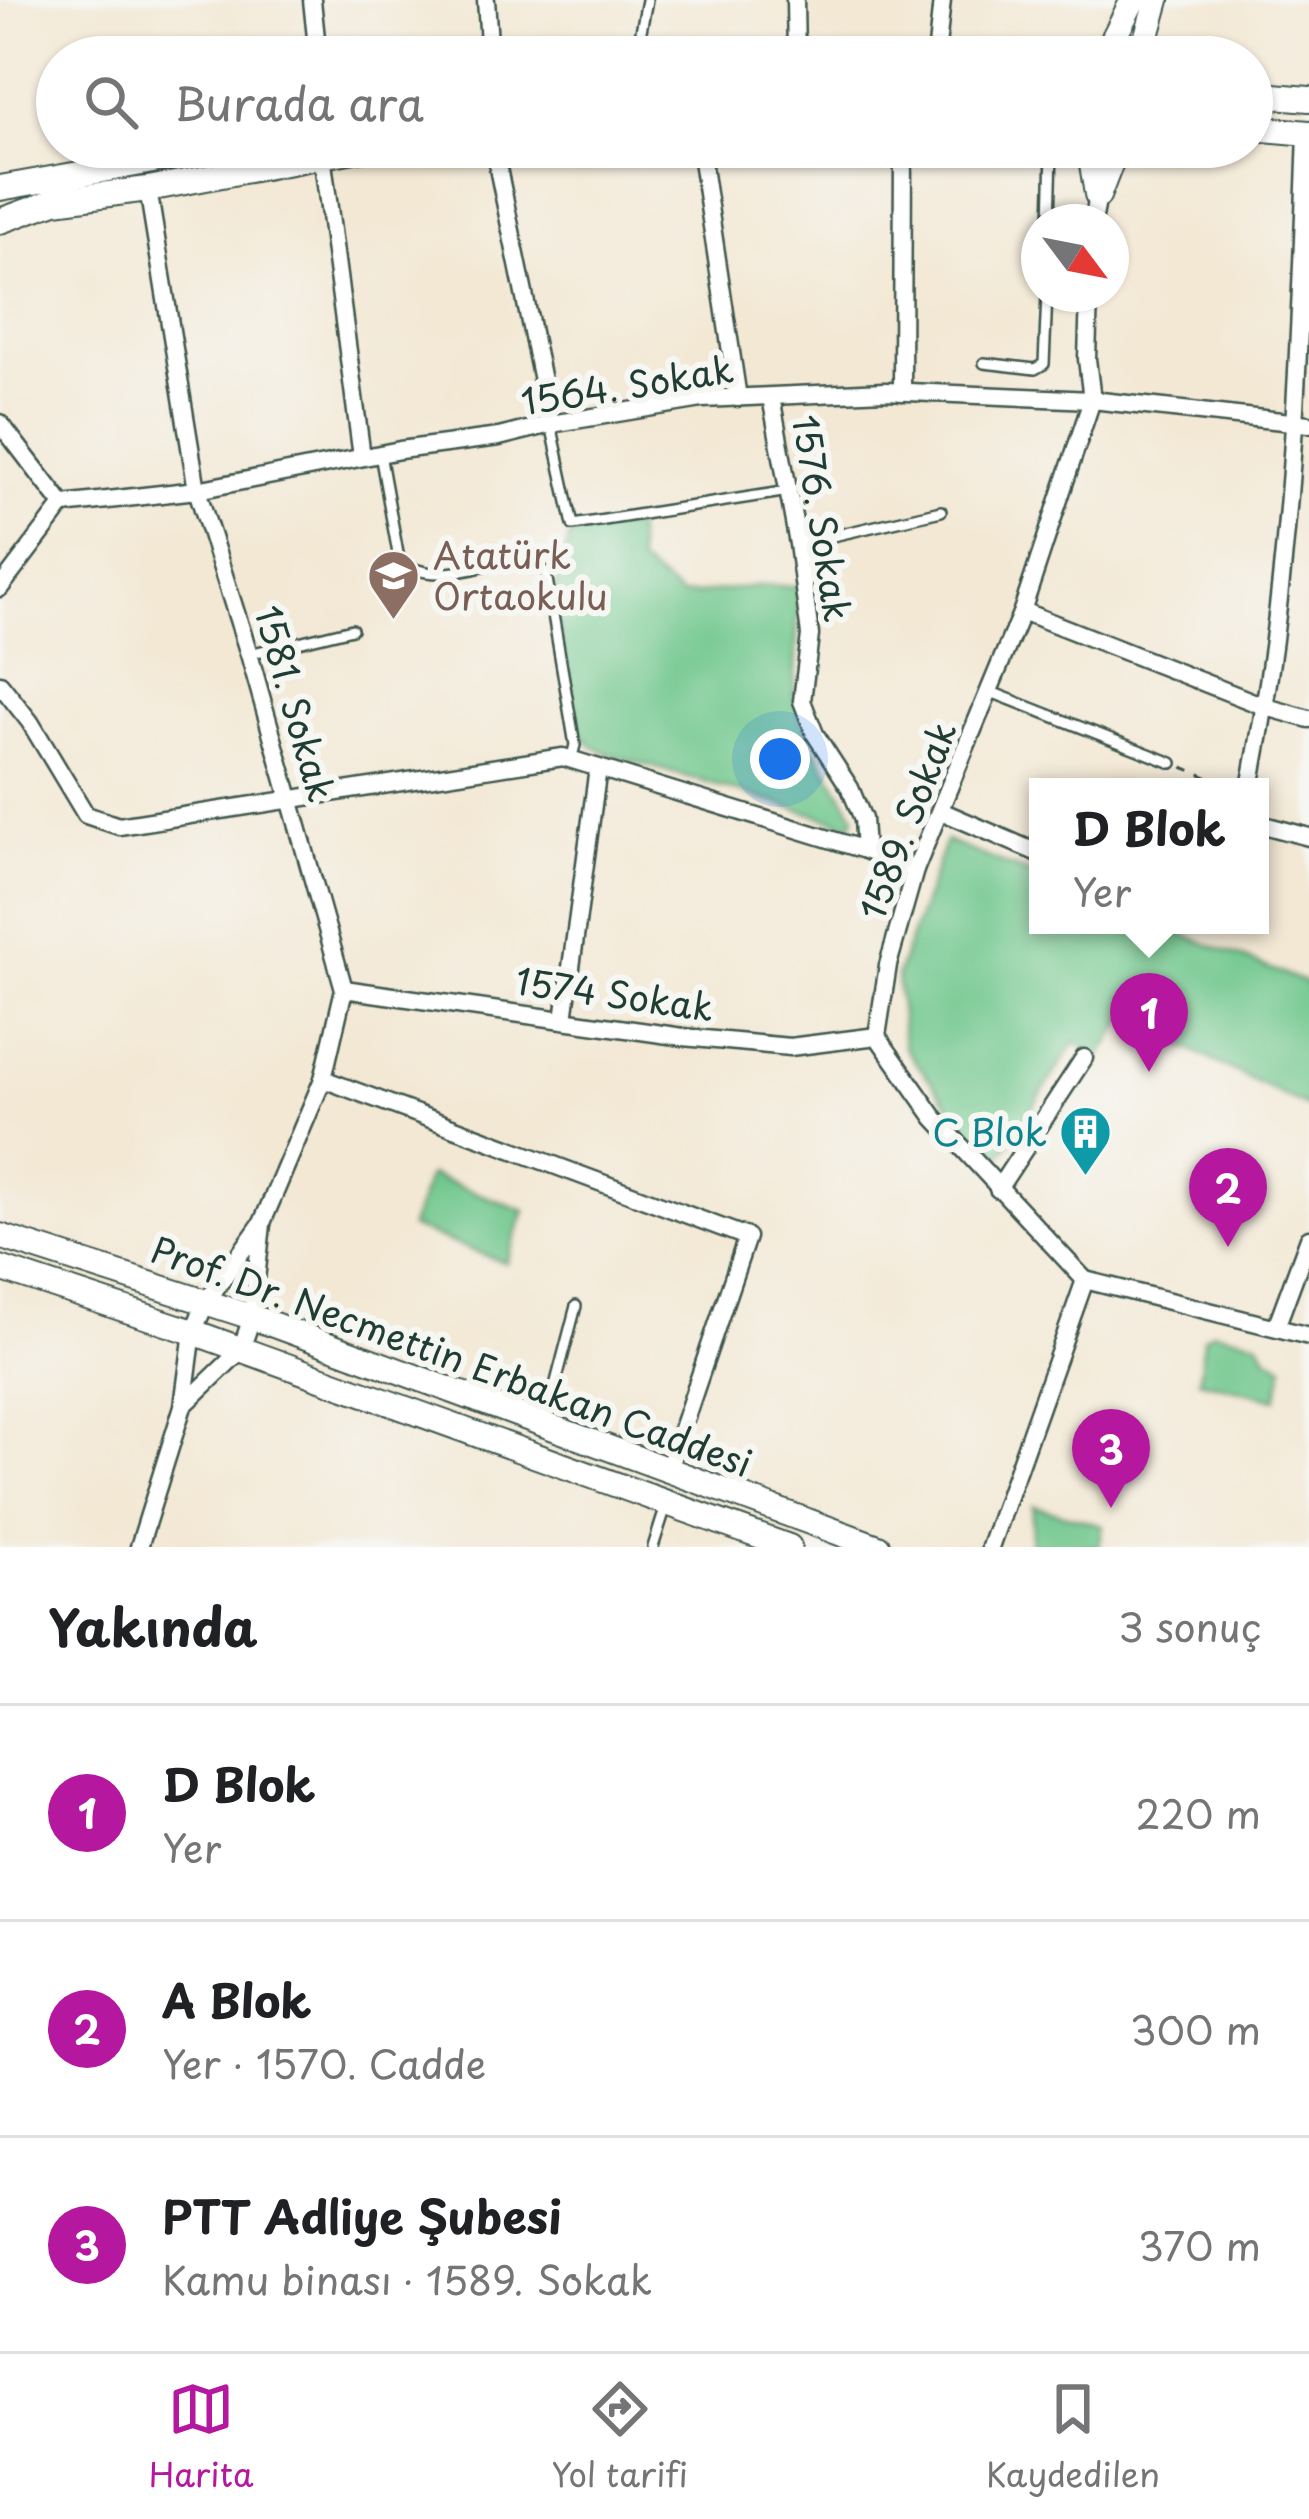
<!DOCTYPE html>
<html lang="tr">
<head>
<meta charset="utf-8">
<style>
	:root { --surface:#fff; --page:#f2f2f2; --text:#202124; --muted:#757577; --line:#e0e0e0; --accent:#b5179e }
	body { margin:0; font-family:"Playpen Sans",sans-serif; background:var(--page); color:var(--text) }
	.compass { position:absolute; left:1021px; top:204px; width:108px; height:108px; border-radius:50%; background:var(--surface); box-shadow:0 3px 9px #0004; rotate:122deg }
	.you { position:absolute; left:780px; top:759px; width:42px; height:42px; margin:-30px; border:9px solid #fff; border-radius:50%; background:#1a73e8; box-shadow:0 0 0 18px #1a73e833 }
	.badge { display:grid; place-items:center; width:78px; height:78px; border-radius:50%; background:var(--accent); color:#fff; font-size:39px; font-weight:700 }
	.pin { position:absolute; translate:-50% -99px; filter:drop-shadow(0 3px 6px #0008) }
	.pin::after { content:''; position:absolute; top:63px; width:42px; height:36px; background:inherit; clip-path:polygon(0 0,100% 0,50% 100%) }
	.popup { position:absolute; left:1029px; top:778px; width:240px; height:156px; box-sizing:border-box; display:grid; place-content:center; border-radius:0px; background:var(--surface); filter:drop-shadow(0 3px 9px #0005); font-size:39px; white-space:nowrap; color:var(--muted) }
	.popup b { font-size:45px; color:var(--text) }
	.popup::after { content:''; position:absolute; left:50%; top:100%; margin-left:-24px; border:24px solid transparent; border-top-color:var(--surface) }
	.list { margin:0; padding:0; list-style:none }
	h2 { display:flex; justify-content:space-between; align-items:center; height:156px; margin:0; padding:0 48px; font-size:51px }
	h2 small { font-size:39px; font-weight:400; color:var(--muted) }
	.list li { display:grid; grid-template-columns:78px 1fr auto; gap:36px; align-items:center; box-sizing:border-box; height:216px; padding:0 48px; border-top:3px solid var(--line) }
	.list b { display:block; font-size:45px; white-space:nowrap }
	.list p { margin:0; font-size:39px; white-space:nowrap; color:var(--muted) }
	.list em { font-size:39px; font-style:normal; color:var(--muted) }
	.icon { flex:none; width:66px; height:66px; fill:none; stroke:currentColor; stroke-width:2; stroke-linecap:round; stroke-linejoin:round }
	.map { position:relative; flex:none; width:1309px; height:1547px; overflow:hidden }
	.search { position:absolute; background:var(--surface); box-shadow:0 3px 9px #0004; left:36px; right:36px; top:36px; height:132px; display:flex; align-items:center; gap:30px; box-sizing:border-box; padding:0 42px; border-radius:66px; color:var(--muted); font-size:45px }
	.sheet { height:804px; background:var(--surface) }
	nav { display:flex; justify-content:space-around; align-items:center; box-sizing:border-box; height:168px; border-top:3px solid var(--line); background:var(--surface); font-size:33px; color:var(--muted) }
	nav a { display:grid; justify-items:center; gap:6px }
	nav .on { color:var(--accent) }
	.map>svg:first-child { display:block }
	.green { fill:#72c88e; stroke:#488261; stroke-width:3 }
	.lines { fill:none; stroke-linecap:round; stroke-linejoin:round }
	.lane-casing { stroke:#3f574c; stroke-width:14 }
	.street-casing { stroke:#3f574c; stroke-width:21 }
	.secondary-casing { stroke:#3f574c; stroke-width:28 }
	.path { stroke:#3f574c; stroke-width:3; stroke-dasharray:9 9; stroke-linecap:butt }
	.lane { stroke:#fff; stroke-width:9 }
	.street { stroke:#fff; stroke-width:16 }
	.secondary { stroke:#fff; stroke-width:24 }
	.labels { text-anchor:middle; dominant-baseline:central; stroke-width:12; stroke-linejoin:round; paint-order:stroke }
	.street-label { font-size:36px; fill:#1f3d34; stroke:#f6f6f2 }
	.education-label { font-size:36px; fill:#785e54; stroke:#f6f6f2; text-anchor:start }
	.culture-label { font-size:36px; fill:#0d838f; stroke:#f6f6f2; text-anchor:end }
</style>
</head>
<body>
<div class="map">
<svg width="1309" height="1547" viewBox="0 0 1309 1547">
	<rect width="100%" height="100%" fill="#f6f6f2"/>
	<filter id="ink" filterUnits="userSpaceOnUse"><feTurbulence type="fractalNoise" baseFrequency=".00833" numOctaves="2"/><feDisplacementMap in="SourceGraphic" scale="24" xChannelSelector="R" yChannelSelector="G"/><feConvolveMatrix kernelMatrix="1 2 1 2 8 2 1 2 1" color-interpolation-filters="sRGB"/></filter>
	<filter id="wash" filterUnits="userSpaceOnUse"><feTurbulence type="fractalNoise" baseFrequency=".004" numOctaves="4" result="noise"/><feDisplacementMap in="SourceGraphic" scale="48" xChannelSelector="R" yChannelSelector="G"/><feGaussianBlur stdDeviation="2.7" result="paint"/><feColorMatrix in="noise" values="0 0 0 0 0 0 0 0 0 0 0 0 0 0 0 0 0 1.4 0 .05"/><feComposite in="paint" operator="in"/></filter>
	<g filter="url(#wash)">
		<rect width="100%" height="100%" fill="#f3e8d4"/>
		<g class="green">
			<path d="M 636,525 L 638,563 L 681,596 L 757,586 L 799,586 L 794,698 L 807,736 L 855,816 L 851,825 L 612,755 L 592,746 L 581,734 L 553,599 L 570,535 Z"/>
			<path d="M 946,841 L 1038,877 L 1038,925 L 1159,925 L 1309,984 L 1309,1108 L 1126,1018 L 1099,1058 L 1075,1042 L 1001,1156 L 972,1133 L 904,1047 L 897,975 Z"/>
			<path d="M 429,1175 L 525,1211 L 506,1263 L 410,1227 Z"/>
			<path d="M 1213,1331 L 1258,1341 L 1267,1356 L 1284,1366 L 1276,1399 L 1199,1380 L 1204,1337 Z"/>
			<path d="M 1033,1506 L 1103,1525 L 1099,1547 L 1030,1547 Z"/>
		</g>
	</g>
	<g filter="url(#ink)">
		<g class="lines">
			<defs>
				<g id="lane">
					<path d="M 636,57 L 647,0"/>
					<path d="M 1046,147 L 1052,151 L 1050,222"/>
					<path d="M 984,363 L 1035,369 L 1044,364 L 1047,294"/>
					<path d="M 551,424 L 573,525 L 789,491"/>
					<path d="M 380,454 L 399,559 C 429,588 486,564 523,558 L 535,562 L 546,573 L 575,745 L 571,760"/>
					<path d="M 798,544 L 941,511"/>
					<path d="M 249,654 L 352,629"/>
					<path d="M 991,692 L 1172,763"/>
					<path d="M 545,1424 L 576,1306"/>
					<path d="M 653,1547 L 667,1503"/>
				</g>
				<g id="street">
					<path d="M 312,0 L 318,57"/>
					<path d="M 486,0 L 490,57"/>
					<path d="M 795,0 L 796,57"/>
					<path d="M 936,57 L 942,0"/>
					<path d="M 700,147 L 738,398"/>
					<path d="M 322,155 L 362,457"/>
					<path d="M 498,168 L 551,424"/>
					<path d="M 1093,222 L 1098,196"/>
					<path d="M 902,392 L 903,147"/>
					<path d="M 771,397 L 798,544 L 810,635 L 802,701 L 815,734 L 850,788 L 863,819 L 865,850"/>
					<path d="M 0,423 L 63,505"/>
					<path d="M 0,588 L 63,505 L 197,490 L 400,450 L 499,437 L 551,424 L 702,399 L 885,391 L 1092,400 L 1309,424"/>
					<path d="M 1022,611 L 1266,707 L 1309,719"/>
					<path d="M 0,684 L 30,722 L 86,815 L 119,826 L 563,757 L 865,850 L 915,870"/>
					<path d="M 1250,787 C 1293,572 1299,351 1307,133"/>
					<path d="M 941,811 L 1038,853"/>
					<path d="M 1260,824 L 1309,837"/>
					<path d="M 344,989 L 683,1037 L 790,1047 L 877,1036"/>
					<path d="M 564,1019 L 598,768"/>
					<path d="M 323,1079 L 747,1237 L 668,1470"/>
					<path d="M 998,1189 L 1084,1058"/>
					<path d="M 1085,1280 L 934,1117 L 877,1036 L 888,965 L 915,870 L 1022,611 L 1092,400 L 1087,359 L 1089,294"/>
					<path d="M 1085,1280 L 1309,1336"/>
					<path d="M 1276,1327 L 1309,1238"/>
					<path d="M 184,1405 L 241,1350 L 252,1317 L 262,1224"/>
					<path d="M 139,1547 L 183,1406 L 193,1332 L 206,1302 L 262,1223 L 323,1079 L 344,989 L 249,654 L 197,490 L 148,189"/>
					<path d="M 990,1547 L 1085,1280"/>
				</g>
				<g id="secondary">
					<path d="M 1104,57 L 1133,0"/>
					<path d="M 1141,57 L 1157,0"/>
					<path d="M 1252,94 L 1309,99"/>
					<path d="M 1252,128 L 1309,133"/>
					<path d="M 1089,147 L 1097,194"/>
					<path d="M 0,188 L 232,147"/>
					<path d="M 1098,196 L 1117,147"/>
					<path d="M 0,221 L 55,201 L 148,189 L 370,147"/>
					<path d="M 0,1236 L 252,1317 L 878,1547"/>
					<path d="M 0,1268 L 193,1332 L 789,1547"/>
				</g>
			</defs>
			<use href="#lane" class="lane-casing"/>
			<use href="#street" class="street-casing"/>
			<use href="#secondary" class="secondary-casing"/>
			<path class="path" d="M 1183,767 L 1231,787"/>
			<use href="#lane" class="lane"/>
			<use href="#street" class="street"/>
			<use href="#secondary" class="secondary"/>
		</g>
	</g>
	<defs>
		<symbol id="school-pin" viewBox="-11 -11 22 30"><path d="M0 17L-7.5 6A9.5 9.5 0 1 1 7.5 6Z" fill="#8d6e63" stroke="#f6f6f2"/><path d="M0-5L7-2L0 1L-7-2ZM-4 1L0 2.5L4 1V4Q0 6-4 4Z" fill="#fff"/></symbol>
		<symbol id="building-pin" viewBox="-11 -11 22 30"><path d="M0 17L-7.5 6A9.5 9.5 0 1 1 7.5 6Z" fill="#0f9aa8" stroke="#f6f6f2"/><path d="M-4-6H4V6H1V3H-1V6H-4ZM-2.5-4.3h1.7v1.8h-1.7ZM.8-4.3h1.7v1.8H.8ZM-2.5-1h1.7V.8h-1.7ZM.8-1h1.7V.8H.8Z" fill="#fff"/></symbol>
	</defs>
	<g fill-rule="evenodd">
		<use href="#school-pin" x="364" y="546" width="59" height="81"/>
		<use href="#building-pin" x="1056" y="1102" width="59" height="81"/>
	</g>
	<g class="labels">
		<g class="street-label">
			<text transform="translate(627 384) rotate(-9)">1564. Sokak</text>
			<text transform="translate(823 518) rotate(81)">1576. Sokak</text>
			<text transform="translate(296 703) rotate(74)">1581. Sokak</text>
			<text transform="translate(906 820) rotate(-69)">1589. Sokak</text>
			<text transform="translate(615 993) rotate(8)">1574 Sokak</text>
			<text transform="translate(452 1355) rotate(20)">Prof. Dr. Necmettin Erbakan Caddesi</text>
		</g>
		<g class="education-label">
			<text x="433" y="554">Atatürk<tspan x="433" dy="41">Ortaokulu</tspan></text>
		</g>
		<g class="culture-label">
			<text x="1047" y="1131">C Blok</text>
		</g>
	</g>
</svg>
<svg class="compass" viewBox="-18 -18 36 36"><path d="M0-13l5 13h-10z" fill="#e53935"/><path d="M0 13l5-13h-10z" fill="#757577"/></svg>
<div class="you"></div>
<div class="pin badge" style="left:1149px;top:1072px">1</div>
<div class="popup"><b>D Blok</b>Yer</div>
<div class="pin badge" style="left:1228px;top:1247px">2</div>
<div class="pin badge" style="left:1111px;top:1508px">3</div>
<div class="search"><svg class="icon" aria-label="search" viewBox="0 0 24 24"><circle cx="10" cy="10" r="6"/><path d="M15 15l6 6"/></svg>Burada ara</div>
</div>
<section class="sheet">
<h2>Yakında<small>3 sonuç</small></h2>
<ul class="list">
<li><span class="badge">1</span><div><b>D Blok</b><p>Yer</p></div><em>220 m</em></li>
<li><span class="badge">2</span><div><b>A Blok</b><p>Yer · 1570. Cadde</p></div><em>300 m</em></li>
<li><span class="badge">3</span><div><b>PTT Adliye Şubesi</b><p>Kamu binası · 1589. Sokak</p></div><em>370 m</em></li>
</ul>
</section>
<nav>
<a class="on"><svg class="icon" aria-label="map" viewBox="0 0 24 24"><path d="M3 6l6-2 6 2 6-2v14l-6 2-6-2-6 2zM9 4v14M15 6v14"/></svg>Harita</a>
<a><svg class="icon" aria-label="directions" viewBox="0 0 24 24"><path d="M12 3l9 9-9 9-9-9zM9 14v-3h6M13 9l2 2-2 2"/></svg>Yol tarifi</a>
<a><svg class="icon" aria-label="saved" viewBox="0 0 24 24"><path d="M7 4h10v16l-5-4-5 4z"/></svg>Kaydedilen</a>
</nav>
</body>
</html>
